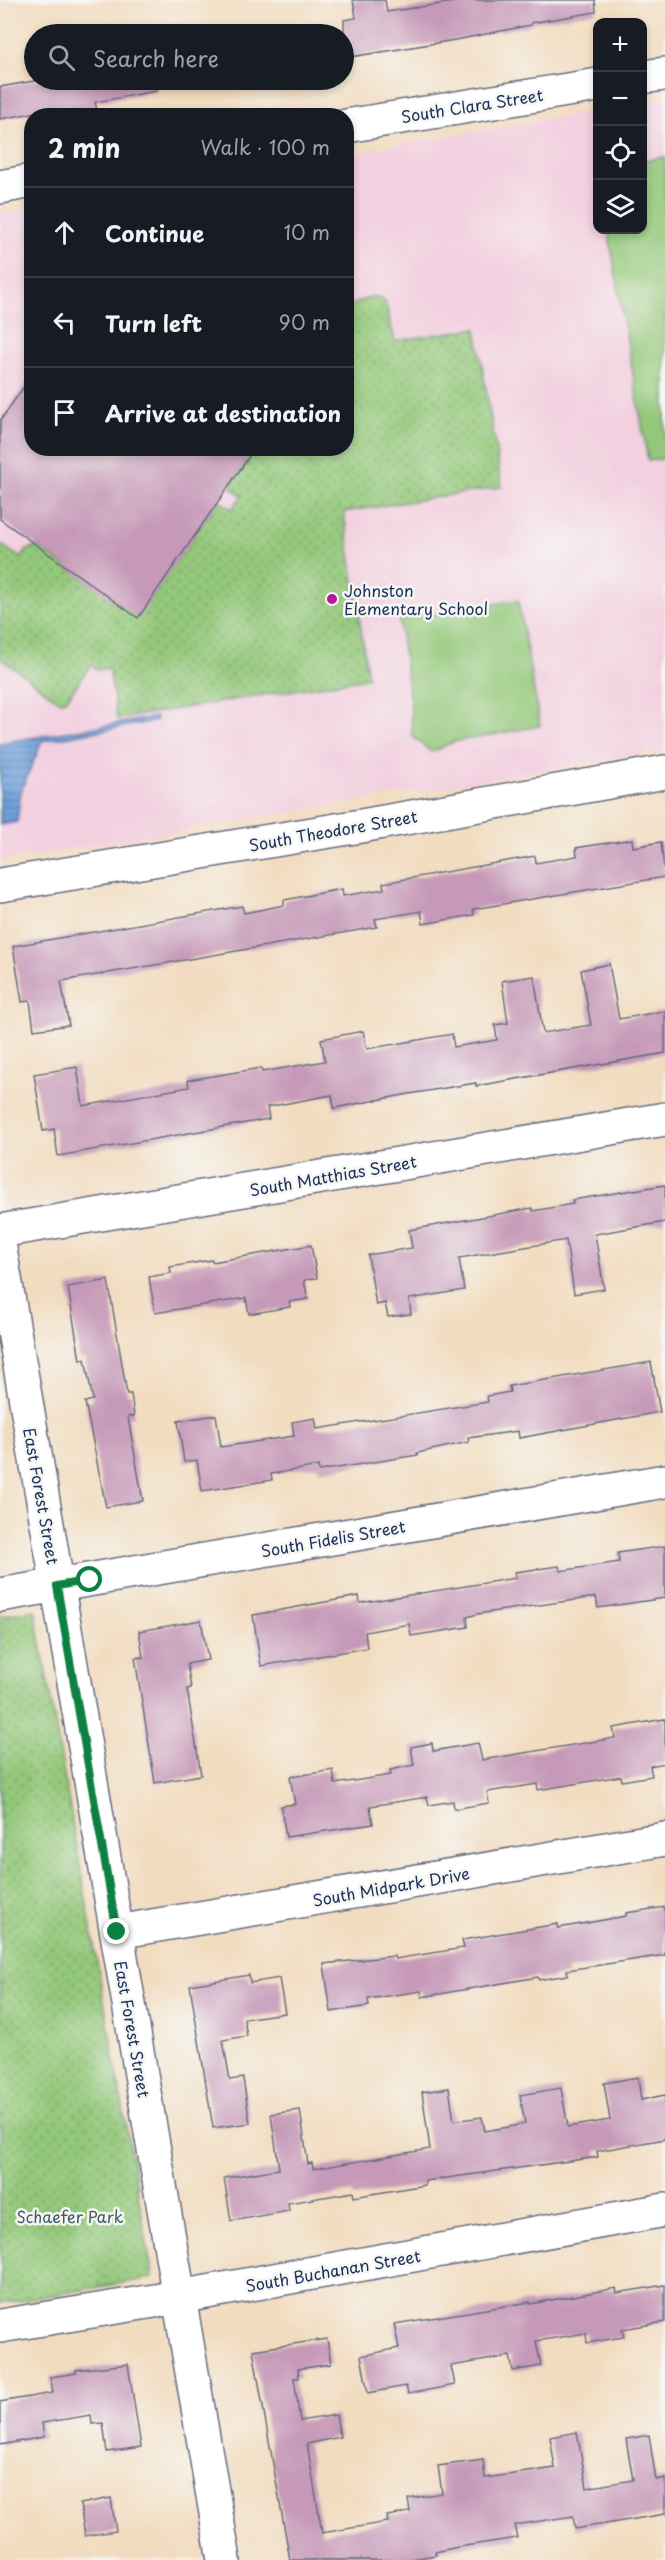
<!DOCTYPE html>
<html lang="en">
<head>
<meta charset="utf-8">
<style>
	:root { --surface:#171b24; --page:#242831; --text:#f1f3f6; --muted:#9ea1a6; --line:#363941 }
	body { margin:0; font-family:"Playpen Sans",sans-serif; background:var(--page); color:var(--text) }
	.controls { position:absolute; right:18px; top:18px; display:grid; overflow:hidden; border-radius:12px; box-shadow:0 3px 9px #0003 }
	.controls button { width:54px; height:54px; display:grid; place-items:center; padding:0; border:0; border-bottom:2px solid var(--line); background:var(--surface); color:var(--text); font:30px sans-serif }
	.stop { position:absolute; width:18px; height:18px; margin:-14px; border:4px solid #0b8043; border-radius:50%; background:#fff }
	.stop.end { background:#0b8043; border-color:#fff; box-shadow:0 2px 6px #0008 }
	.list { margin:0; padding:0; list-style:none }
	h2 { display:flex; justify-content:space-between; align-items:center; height:78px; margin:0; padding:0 24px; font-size:26px }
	h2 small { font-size:20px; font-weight:400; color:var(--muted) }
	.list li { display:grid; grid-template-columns:39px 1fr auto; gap:18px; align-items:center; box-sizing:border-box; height:90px; padding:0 24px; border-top:2px solid var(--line) }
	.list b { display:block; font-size:22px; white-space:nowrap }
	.list em { font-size:20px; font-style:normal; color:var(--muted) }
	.icon { flex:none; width:33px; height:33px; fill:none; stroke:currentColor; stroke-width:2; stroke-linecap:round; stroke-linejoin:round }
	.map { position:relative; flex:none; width:665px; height:2560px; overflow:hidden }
	.search { position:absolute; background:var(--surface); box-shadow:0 3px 9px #0003; left:24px; top:24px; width:330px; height:66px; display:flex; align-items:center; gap:15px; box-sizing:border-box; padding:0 21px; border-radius:33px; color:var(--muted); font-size:22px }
	.panel { position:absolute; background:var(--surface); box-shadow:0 3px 9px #0003; left:24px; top:108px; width:330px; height:348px; border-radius:24px }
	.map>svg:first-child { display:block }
	.built { fill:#f3cfdf }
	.green { fill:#93c779; stroke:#577b6c; stroke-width:1.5 }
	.park { fill:url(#park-dots); stroke:#577b6c; stroke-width:1.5 }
	.water { fill:url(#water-rules); stroke:#44679c; stroke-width:1.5 }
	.building { fill:#c699b8 }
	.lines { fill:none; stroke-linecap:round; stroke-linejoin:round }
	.minor-casing { stroke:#666c80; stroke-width:36 }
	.minor { stroke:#fff; stroke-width:33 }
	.route { stroke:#0b8043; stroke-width:8 }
	.poi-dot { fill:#b5179e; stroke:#f6f6f2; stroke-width:2 }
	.labels { text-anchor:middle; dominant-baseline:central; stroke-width:5; stroke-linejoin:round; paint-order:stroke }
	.street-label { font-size:16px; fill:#1b2f5e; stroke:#f6f6f2 }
	.poi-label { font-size:16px; fill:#1b2f5e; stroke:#f6f6f2; text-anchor:start }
	.park-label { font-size:16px; fill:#3f5d66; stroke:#f6f6f2 }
</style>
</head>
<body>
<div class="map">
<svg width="665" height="2560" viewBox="0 0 665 2560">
	<defs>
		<pattern id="park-dots" width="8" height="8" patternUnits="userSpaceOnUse" patternTransform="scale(1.5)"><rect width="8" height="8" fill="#93c779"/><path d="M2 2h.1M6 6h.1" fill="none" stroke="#77a266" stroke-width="1.8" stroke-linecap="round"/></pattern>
		<pattern id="water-rules" width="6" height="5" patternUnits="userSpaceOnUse" patternTransform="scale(1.5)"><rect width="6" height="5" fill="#6e9fd9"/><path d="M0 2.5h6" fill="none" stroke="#5a82b3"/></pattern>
	</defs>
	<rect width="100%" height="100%" fill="#f6f6f2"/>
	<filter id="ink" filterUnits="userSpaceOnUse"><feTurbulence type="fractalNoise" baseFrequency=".0167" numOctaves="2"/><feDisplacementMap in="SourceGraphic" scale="12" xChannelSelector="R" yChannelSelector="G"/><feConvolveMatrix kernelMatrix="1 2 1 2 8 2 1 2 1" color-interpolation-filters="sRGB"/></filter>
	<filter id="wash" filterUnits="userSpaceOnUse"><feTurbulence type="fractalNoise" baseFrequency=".008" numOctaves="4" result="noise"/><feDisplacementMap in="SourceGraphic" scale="24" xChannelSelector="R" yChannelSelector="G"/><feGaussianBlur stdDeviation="1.35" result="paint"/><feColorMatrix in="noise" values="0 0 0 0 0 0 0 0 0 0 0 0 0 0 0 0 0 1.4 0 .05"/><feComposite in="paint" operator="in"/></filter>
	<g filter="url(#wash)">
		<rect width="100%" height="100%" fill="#f2dcbf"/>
		<path class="built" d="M 665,98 L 665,750 L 0,861 L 0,214 L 31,209 L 32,448 L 346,448 L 347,154 L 597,110 L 598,230 L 642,230 L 643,102 Z"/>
		<g class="green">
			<path d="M 665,157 L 665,458 L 648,461 L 608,230 L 642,230 L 643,161 Z"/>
			<path d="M 518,600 L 540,726 L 453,742 L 431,752 L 412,736 L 411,709 L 399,620 Z"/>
		</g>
		<g class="park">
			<path d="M 373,296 L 385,301 L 395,341 L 476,328 L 502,487 L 344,512 L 368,678 L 117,719 L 109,668 L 98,670 L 91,665 L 66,700 L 59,701 L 0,658 L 0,544 L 21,558 L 27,550 L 37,546 L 138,617 L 219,500 L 232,509 L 242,496 L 229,486 L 255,449 L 346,448 L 347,307 Z"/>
			<path d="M 35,1610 L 153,2278 L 0,2304 L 0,1616 Z"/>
		</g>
		<path class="water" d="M 156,717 L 156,721 L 42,741 L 21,792 L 17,822 L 0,825 L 0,743 Z"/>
		<g id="blocks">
			<g class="building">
				<path d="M 353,0 L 385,0 L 387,12 L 467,0 L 595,0 L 596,12 L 531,23 L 531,25 L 461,39 L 344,58 L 344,20 L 356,18 Z"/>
				<path d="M 40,80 L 156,80 L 157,91 L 95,102 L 97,110 L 65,116 L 39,116 L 38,112 L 0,119 L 0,87 Z"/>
				<path d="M 32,375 L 32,448 L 255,448 L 138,618 L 0,519 L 0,421 Z"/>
				<path d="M 632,839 L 633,847 L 661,842 L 665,877 L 473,909 L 474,915 L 423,924 L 421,911 L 375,919 L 377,927 L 61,981 L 69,1025 L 34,1030 L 30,1001 L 22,1002 L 13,946 L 242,906 L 244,913 L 284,905 L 284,900 L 342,889 L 343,896 L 384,889 L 383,883 L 535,856 L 536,863 L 577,856 L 576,848 Z"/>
				<path d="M 609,964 L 619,1019 L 665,1011 L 665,1053 L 476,1086 L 476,1083 L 409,1094 L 334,1108 L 332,1095 L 267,1107 L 269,1119 L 58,1156 L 54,1129 L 43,1131 L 34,1074 L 77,1067 L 83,1106 L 189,1087 L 188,1080 L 261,1068 L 262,1072 L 325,1061 L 321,1039 L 363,1031 L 367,1049 L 452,1034 L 454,1047 L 497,1040 L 495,1025 L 508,1023 L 502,981 L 534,976 L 543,1033 L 591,1025 L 581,970 Z"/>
				<path d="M 665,1185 L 665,1222 L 595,1234 L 604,1289 L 574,1294 L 566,1240 L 459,1258 L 464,1290 L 409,1299 L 411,1314 L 388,1317 L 385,1303 L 376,1305 L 368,1255 L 412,1248 L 409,1230 L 532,1208 L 533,1211 L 573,1204 L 572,1200 Z"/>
				<path d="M 311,1245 L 317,1278 L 304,1280 L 308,1299 L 289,1302 L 290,1307 L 249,1314 L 246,1298 L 155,1313 L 149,1277 L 171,1273 L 170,1267 L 212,1260 L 212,1262 Z"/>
				<path d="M 108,1280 L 127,1394 L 131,1394 L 134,1416 L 128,1417 L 143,1501 L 106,1507 L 85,1402 L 93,1400 L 85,1359 L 80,1360 L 68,1287 Z"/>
				<path d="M 651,1362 L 660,1412 L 519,1438 L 518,1431 L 468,1438 L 469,1442 L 417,1453 L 418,1455 L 319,1471 L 318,1466 L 271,1474 L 272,1480 L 202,1491 L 197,1460 L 184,1462 L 178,1421 L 216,1415 L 221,1447 L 294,1436 L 292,1422 L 315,1418 L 317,1429 L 488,1402 L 487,1396 L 510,1392 L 509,1386 Z"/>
				<path d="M 665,1546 L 665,1598 L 598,1608 L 596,1597 L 477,1614 L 467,1617 L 468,1627 L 411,1636 L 409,1624 L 365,1632 L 367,1648 L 261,1666 L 253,1615 L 359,1596 L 360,1603 L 516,1578 L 515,1572 L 559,1566 L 560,1571 L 619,1562 L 618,1553 Z"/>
				<path d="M 201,1620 L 208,1660 L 187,1664 L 191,1688 L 187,1689 L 201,1775 L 155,1783 L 135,1658 L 143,1657 L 139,1631 Z"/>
				<path d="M 665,1719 L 665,1763 L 650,1766 L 652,1776 L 622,1781 L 621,1776 L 538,1790 L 537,1784 L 487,1792 L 489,1803 L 454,1809 L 453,1801 L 429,1805 L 427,1797 L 370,1806 L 373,1824 L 286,1837 L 281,1806 L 295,1804 L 290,1777 L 333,1770 L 335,1784 L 391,1775 L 390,1770 L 414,1765 L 411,1747 L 432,1743 L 433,1751 L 478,1743 L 482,1760 L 615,1738 L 613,1728 Z"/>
				<path d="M 665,1907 L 665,1955 L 567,1970 L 568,1975 L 539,1980 L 538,1977 L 422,1997 L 421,1991 L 368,1999 L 369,2006 L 331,2012 L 324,1964 L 394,1956 L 395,1959 L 464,1948 L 462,1940 L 558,1924 L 558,1928 L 626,1916 L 626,1913 Z"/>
				<path d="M 249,1975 L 250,1983 L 279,1978 L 285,2013 L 244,2019 L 247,2036 L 223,2040 L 230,2080 L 243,2078 L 250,2123 L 213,2128 L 190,1985 Z"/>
				<path d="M 638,2077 L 641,2100 L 665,2095 L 665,2139 L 597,2151 L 598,2157 L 425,2181 L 425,2185 L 354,2197 L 353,2192 L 288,2203 L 289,2211 L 231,2221 L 224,2178 L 279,2169 L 271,2114 L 300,2110 L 308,2164 L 312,2163 L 313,2169 L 430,2149 L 422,2092 L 449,2088 L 454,2121 L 482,2117 L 485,2131 L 525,2124 L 520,2095 L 561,2088 L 568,2127 L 610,2120 L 604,2083 Z"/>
				<path d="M 665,2285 L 665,2322 L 622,2329 L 624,2337 L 587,2343 L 586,2333 L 536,2341 L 541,2366 L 513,2371 L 510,2356 L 451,2366 L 455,2385 L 408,2394 L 406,2386 L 368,2393 L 361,2356 L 399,2348 L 394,2324 L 530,2302 L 530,2304 L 616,2288 L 617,2293 Z"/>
				<path d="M 327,2339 L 331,2364 L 298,2369 L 299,2378 L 294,2378 L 300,2421 L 336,2415 L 340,2437 L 307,2444 L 322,2533 L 388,2522 L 387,2516 L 410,2512 L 408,2499 L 442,2493 L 438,2466 L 483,2460 L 485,2478 L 555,2468 L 550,2437 L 577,2432 L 587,2488 L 633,2480 L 626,2439 L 649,2435 L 656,2480 L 665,2478 L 665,2514 L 575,2529 L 573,2516 L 514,2525 L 517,2538 L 458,2547 L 435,2552 L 436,2555 L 405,2560 L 290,2560 L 253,2350 Z"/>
				<path d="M 128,2364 L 141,2447 L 107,2452 L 103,2423 L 92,2424 L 91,2415 L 42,2423 L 44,2437 L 0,2445 L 0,2402 L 53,2393 L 50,2377 L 76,2373 L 76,2370 Z"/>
				<path d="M 111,2498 L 116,2531 L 85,2536 L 80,2504 Z"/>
			</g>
		</g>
	</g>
	<g filter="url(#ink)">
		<use href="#blocks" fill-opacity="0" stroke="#666c80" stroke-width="1.5"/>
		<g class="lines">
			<defs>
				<g id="minor">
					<path d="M 642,77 L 665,74"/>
					<path d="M 346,126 L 598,85"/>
					<path d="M 0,187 L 32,181"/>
					<path d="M 0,885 L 361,826 L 665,772"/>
					<path d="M 0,1231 L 665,1119"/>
					<path d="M 0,1249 L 224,2560"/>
					<path d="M 0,1595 L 665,1481"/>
					<path d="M 117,1932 L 665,1839"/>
					<path d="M 0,2326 L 179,2297 L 665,2210"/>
				</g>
			</defs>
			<use href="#minor" class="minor-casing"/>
			<use href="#minor" class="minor"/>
		</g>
	</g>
	<g class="lines" filter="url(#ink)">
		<path class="route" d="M 90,1580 L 57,1586 L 117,1932"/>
	</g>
	<circle class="poi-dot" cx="332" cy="599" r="6"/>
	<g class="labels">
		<g class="street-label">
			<text transform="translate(472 105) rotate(-9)">South Clara Street</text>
			<text transform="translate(333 830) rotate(-10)">South Theodore Street</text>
			<text transform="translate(333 1175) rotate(-10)">South Matthias Street</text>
			<text transform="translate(42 1496) rotate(80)">East Forest Street</text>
			<text transform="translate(333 1538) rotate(-10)">South Fidelis Street</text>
			<text transform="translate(391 1886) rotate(-10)">South Midpark Drive</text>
			<text transform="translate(133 2029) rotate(80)">East Forest Street</text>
			<text transform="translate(333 2270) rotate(-10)">South Buchanan Street</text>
		</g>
		<g class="poi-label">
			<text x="344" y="590">Johnston<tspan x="344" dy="18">Elementary School</tspan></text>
		</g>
		<g class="park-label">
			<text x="70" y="2216">Schaefer Park</text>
		</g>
	</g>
</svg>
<div class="controls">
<button>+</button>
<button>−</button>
<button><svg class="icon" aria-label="locate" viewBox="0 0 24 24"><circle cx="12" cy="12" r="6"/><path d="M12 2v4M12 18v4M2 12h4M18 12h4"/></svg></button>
<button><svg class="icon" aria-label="layers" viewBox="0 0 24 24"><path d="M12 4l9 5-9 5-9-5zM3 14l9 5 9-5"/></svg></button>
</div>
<div class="stop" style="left:90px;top:1580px"></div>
<div class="stop end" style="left:117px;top:1932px"></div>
<div class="search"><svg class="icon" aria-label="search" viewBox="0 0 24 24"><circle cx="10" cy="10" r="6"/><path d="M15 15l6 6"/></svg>Search here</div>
<section class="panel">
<h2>2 min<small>Walk · 100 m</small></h2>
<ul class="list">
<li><svg class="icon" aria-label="ahead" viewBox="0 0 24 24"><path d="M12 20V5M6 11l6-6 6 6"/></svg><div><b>Continue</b></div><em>10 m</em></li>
<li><svg class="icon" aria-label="left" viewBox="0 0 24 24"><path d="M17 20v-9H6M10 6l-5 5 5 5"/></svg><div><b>Turn left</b></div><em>90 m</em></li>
<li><svg class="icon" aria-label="arrive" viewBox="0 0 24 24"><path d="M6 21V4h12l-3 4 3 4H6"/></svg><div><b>Arrive at destination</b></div></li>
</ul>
</section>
</div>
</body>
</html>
